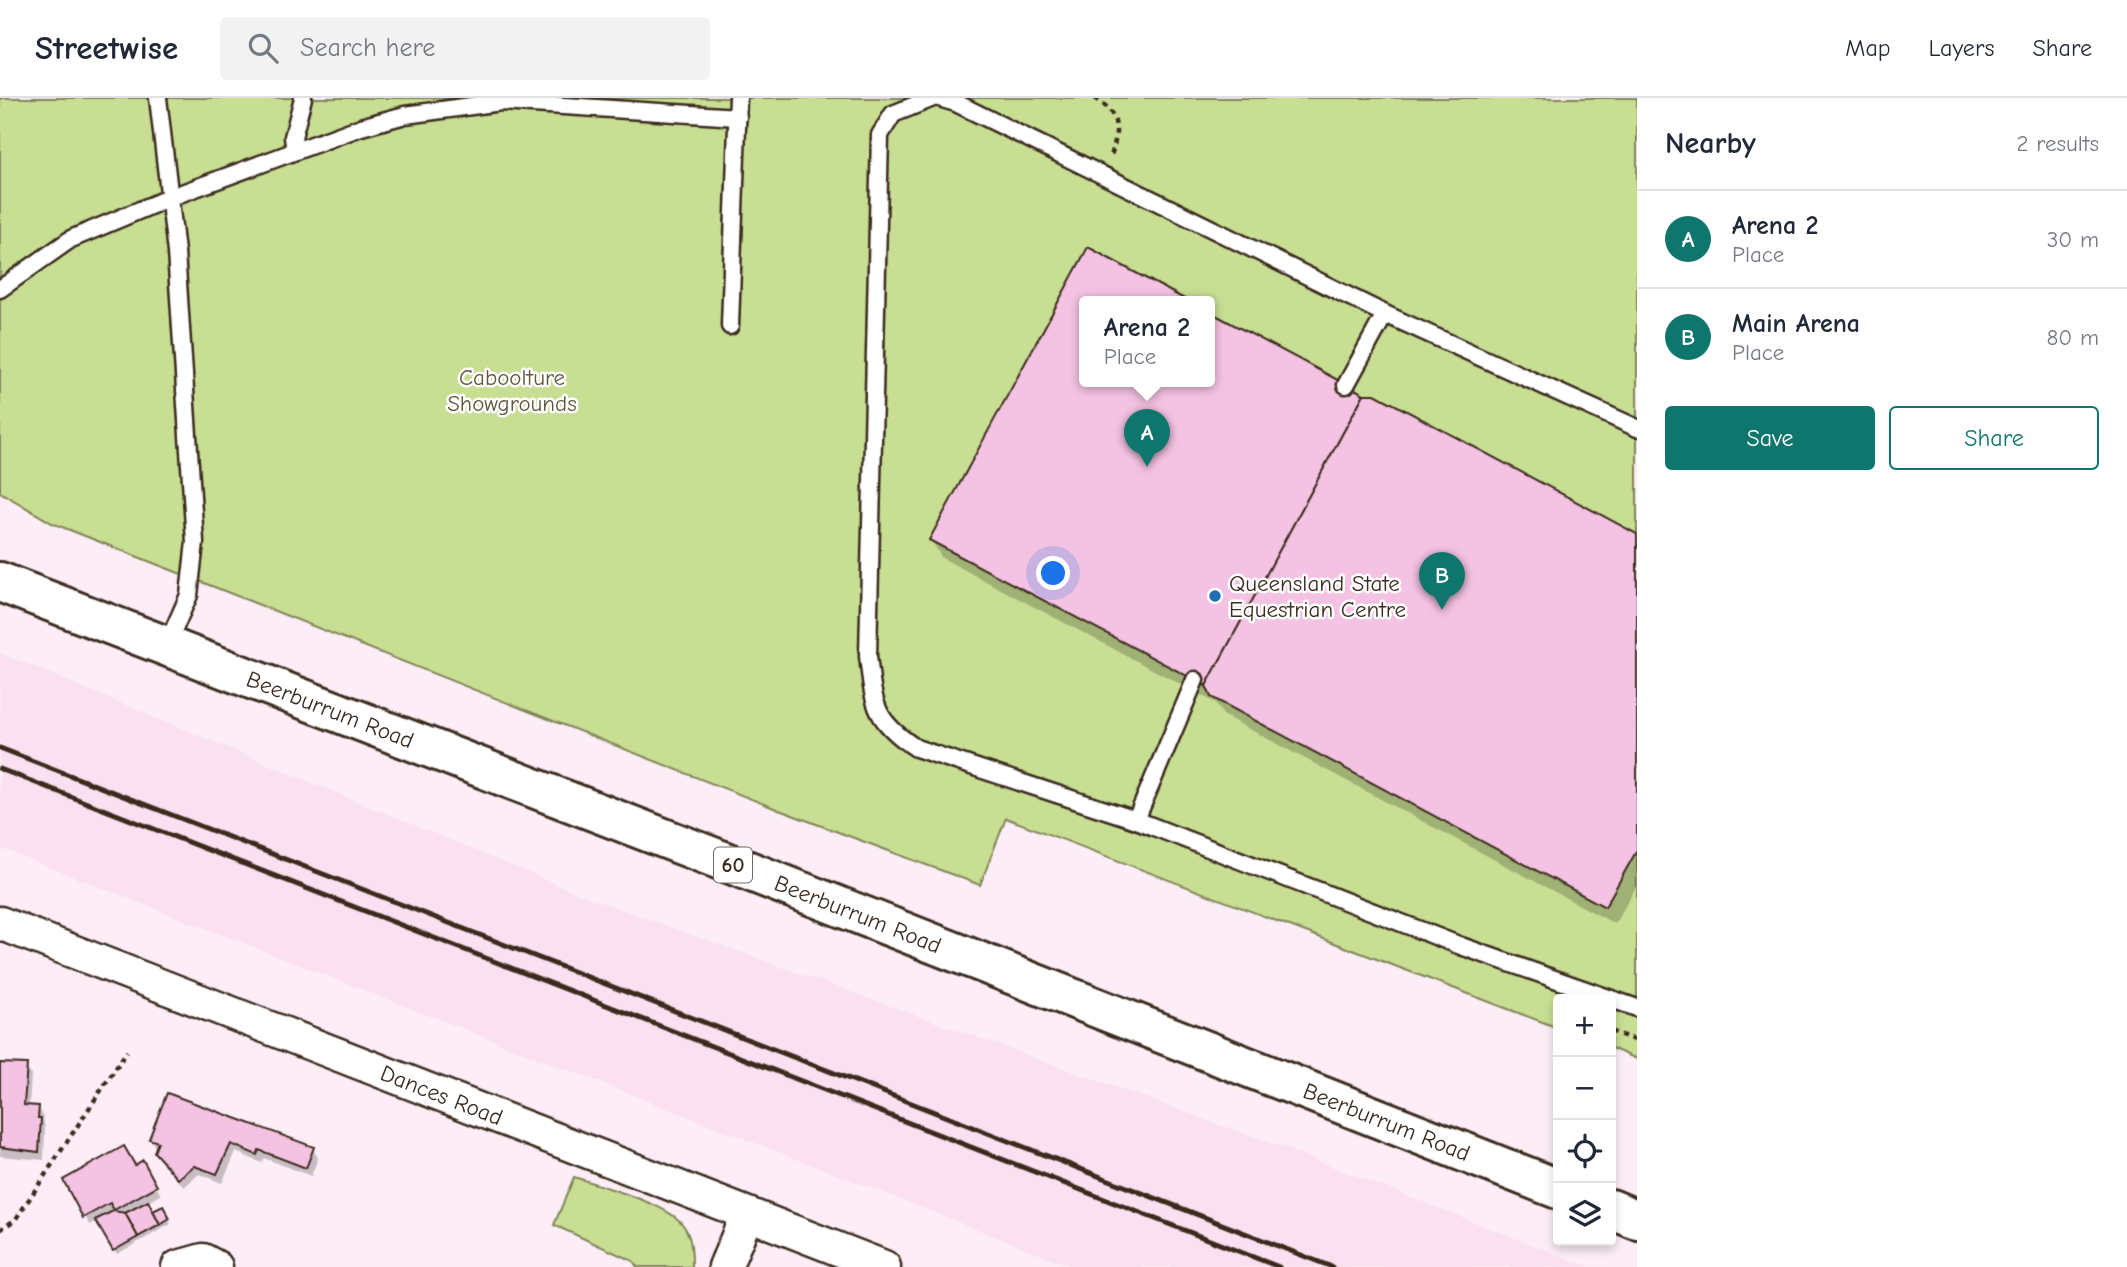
<!DOCTYPE html>
<html lang="en">
<head>
<meta charset="utf-8">
<style>
	:root { --surface:#fff; --page:#f2f2f3; --text:#1f2937; --muted:#747a83; --line:#e0e1e3; --accent:#0f766e }
	body { margin:0; font-family:"Comic Neue",sans-serif; background:var(--page); color:var(--text) }
	.controls { position:absolute; right:21px; bottom:21px; display:grid; overflow:hidden; border-radius:7px; box-shadow:0 4px 10px #0003 }
	.controls button { width:63px; height:63px; display:grid; place-items:center; padding:0; border:0; border-bottom:2px solid var(--line); background:var(--surface); color:var(--text); font:35px sans-serif }
	.you { position:absolute; left:1054px; top:476px; width:24px; height:24px; margin:-18px; border:5px solid #fff; border-radius:50%; background:#1a73e8; box-shadow:0 0 0 10px #1a73e833 }
	.badge { display:grid; place-items:center; width:46px; height:46px; border-radius:50%; background:var(--accent); color:#fff; font-size:23px; font-weight:700 }
	.pin { position:absolute; translate:-50% -58px; filter:drop-shadow(0 2px 4px #0008) }
	.pin::after { content:''; position:absolute; top:37px; width:24px; height:21px; background:inherit; clip-path:polygon(0 0,100% 0,50% 100%) }
	.popup { position:absolute; left:1079px; top:198px; width:136px; height:91px; box-sizing:border-box; display:grid; place-content:center; border-radius:7px; background:var(--surface); filter:drop-shadow(0 2px 5px #0005); font-size:23px; white-space:nowrap; color:var(--muted) }
	.popup b { font-size:26px; color:var(--text) }
	.popup::after { content:''; position:absolute; left:50%; top:100%; margin-left:-14px; border:14px solid transparent; border-top-color:var(--surface) }
	.list { margin:0; padding:0; list-style:none }
	h2 { display:flex; justify-content:space-between; align-items:center; height:91px; margin:0; padding:0 28px; font-size:30px }
	h2 small { font-size:23px; font-weight:400; color:var(--muted) }
	.list li { display:grid; grid-template-columns:46px 1fr auto; gap:21px; align-items:center; box-sizing:border-box; height:98px; padding:0 28px; border-top:2px solid var(--line) }
	.list b { display:block; font-size:26px; white-space:nowrap }
	.list p { margin:0; font-size:23px; white-space:nowrap; color:var(--muted) }
	.list em { font-size:23px; font-style:normal; color:var(--muted) }
	.actions { display:flex; gap:14px; padding:21px 28px }
	.actions a { flex:1; padding:16px 0; border:2px solid var(--accent); border-radius:7px; text-align:center; font-size:24px; color:var(--accent) }
	.actions .main { background:var(--accent); color:#fff }
	.icon { flex:none; width:38px; height:38px; fill:none; stroke:currentColor; stroke-width:2; stroke-linecap:round; stroke-linejoin:round }
	.map { position:relative; flex:none; width:1637px; height:1169px; overflow:hidden }
	header { display:flex; align-items:center; gap:42px; box-sizing:border-box; height:98px; padding:0 35px; background:var(--surface); border-bottom:2px solid var(--line) }
	header strong { font-size:33px }
	nav { display:flex; gap:38px; margin-inline-start:auto; font-size:24px }
	.search { width:490px; height:63px; background:var(--page); display:flex; align-items:center; gap:18px; box-sizing:border-box; padding:0 24px; border-radius:7px; color:var(--muted); font-size:26px }
	main { display:flex }
	aside { flex:1; background:var(--surface) }
	.map>svg:first-child { display:block }
	.built { fill:#fae0f0 }
	.green { fill:#c7de93; stroke:#818458; stroke-width:2; fill-rule:evenodd }
	.shadow { fill:#0003 }
	.building { fill:#f4c2e2; stroke:#3b2a1e; stroke-width:2 }
	.lines { fill:none; stroke-linecap:round; stroke-linejoin:round }
	.lane-casing { stroke:#3b2a1e; stroke-width:21 }
	.street-casing { stroke:#3b2a1e; stroke-width:37 }
	.primary-casing { stroke:#3b2a1e; stroke-width:44 }
	.path { stroke:#3b2a1e; stroke-width:4.5; stroke-dasharray:5 5; stroke-linecap:butt }
	.lane { stroke:#fff; stroke-width:16 }
	.street { stroke:#fff; stroke-width:32 }
	.primary { stroke:#fff; stroke-width:38 }
	.rail { stroke:#3b2a1e; stroke-width:5 }
	.poi-dot { fill:#1f6fb2; stroke:#fff; stroke-width:2.5 }
	.labels { text-anchor:middle; dominant-baseline:central; stroke-width:5; stroke-linejoin:round; paint-order:stroke }
	.shield { fill:#fff; stroke:#766a62; stroke-width:2 }
	.shield-label { font-size:21px; font-weight:bold; fill:#3b2a1e }
	.park-label { font-size:23px; fill:#5e573b; stroke:#fff }
	.poi-label { font-size:23px; fill:#3b2a1e; stroke:#fff; text-anchor:start }
	.street-label { font-size:23px; fill:#3b2a1e; stroke:#fff }
</style>
</head>
<body>
<header>
<strong>Streetwise</strong>
<div class="search"><svg class="icon" aria-label="search" viewBox="0 0 24 24"><circle cx="10" cy="10" r="6"/><path d="M15 15l6 6"/></svg>Search here</div>
<nav><a>Map</a><a>Layers</a><a>Share</a></nav>
</header>
<main>
<div class="map">
<svg width="1637" height="1169" viewBox="0 0 1637 1169">
	<rect width="100%" height="100%" fill="#fcedf6"/>
	<filter id="ink" filterUnits="userSpaceOnUse"><feTurbulence type="fractalNoise" baseFrequency=".0143" numOctaves="2"/><feDisplacementMap in="SourceGraphic" scale="14" xChannelSelector="R" yChannelSelector="G"/><feConvolveMatrix kernelMatrix="1 2 1 2 8 2 1 2 1" color-interpolation-filters="sRGB"/></filter>
	<g filter="url(#ink)">
		<path class="built" d="M 0,555 L 584,798 L 1276,1047 L 1589,1169 L 1074,1169 L 0,750 Z"/>
		<g class="green">
			<path d="M 0,0 L 1637,0 L 1637,961 L 1611,950 L 1611,901 L 1558,901 L 1558,930 L 1006,720 L 980,787 L 779,712 L 52,425 L 0,394 ZM 1084,203 L 1210,203 L 1210,283 L 1084,283 Z"/>
			<path d="M 574,1079 C 600,1088 669,1106 683,1127 C 692,1139 692,1155 692,1169 L 637,1169 L 633,1163 L 554,1127 Z"/>
		</g>
		<g class="shadow">
			<path d="M 1084,203 L 1084,283 L 1210,283 L 1210,216 L 1637,438 L 1637,787 L 1615,826 L 1223,617 L 1216,605 L 942,460 L 931,442 Z"/>
			<path d="M 0,966 L 26,968 L 31,977 L 29,1009 L 38,1009 L 43,1018 L 45,1031 L 44,1062 L 0,1058 Z"/>
			<path d="M 234,1019 L 313,1051 L 318,1060 L 311,1078 L 264,1060 L 262,1065 L 236,1054 L 222,1085 L 199,1076 L 184,1089 L 161,1063 L 151,1041 L 232,1023 Z"/>
			<path d="M 143,1064 L 161,1097 L 147,1105 L 152,1115 L 162,1110 L 171,1126 L 117,1156 L 97,1123 L 90,1127 L 65,1083 L 134,1069 Z"/>
		</g>
		<g class="building">
			<path d="M 1088,149 L 1188,203 L 1084,203 L 1084,283 L 1210,283 L 1210,214 L 1364,296 L 1206,588 L 929,442 Z"/>
			<path d="M 1364,296 L 1375,296 L 1637,436 L 1637,752 L 1605,809 L 1211,599 L 1206,588 Z"/>
			<path d="M 0,965 L 27,966 L 24,1007 L 39,1008 L 38,1020 L 41,1020 L 39,1054 L 0,1049 Z"/>
			<path d="M 167,995 L 314,1049 L 306,1070 L 259,1052 L 257,1057 L 231,1046 L 217,1076 L 194,1068 L 178,1081 L 154,1054 L 158,1044 L 149,1041 Z"/>
			<path d="M 124,1048 L 135,1067 L 143,1062 L 157,1088 L 114,1112 L 110,1105 L 83,1120 L 63,1082 Z"/>
			<path d="M 148,1103 L 160,1127 L 138,1139 L 125,1115 Z"/>
			<path d="M 163,1108 L 170,1121 L 160,1127 L 153,1113 Z"/>
			<path d="M 113,1113 L 125,1115 L 138,1139 L 113,1153 L 95,1122 Z"/>
		</g>
		<g class="lines">
			<defs>
				<g id="lane">
					<path d="M 158,0 L 176,154 L 195,444 L 189,497 L 166,549"/>
					<path d="M 933,0 L 893,16 L 880,37 L 868,558 C 874,606 873,622 916,650 L 1136,722 L 1461,848 L 1637,910"/>
					<path d="M 939,0 L 956,5 L 1385,216 L 1637,330"/>
					<path d="M 295,53 L 293,39 L 303,0"/>
					<path d="M 0,191 L 71,141 L 171,99 L 361,29 L 405,17 L 501,4 L 738,19"/>
					<path d="M 730,228 L 738,0"/>
					<path d="M 1346,287 L 1385,216"/>
					<path d="M 1136,722 L 1195,582"/>
				</g>
				<g id="street">
					<path id="s1" d="M 0,825 L 884,1169"/>
					<path d="M 178,1169 L 203,1162 L 216,1169"/>
					<path d="M 725,1169 L 747,1117"/>
				</g>
				<g id="primary">
					<path id="s2" d="M 0,484 L 731,766 L 1558,1091"/>
					<path d="M 1611,1111 L 1637,1122"/>
				</g>
			</defs>
			<use href="#lane" class="lane-casing"/>
			<use href="#street" class="street-casing"/>
			<use href="#primary" class="primary-casing"/>
			<g class="path">
				<path d="M 1095,0 C 1120,16 1119,32 1111,58"/>
				<path d="M 1611,933 L 1637,943"/>
				<path d="M 0,1132 L 16,1121 L 127,953"/>
			</g>
			<use href="#lane" class="lane"/>
			<use href="#street" class="street"/>
			<use href="#primary" class="primary"/>
			<g class="rail">
				<path d="M 0,650 L 1332,1169"/>
				<path d="M 0,671 L 1279,1169"/>
			</g>
		</g>
	</g>
	<circle class="poi-dot" cx="1215" cy="498" r="7"/>
	<g class="labels">
		<rect class="shield" x="714" y="749.5" width="38" height="35" rx="5"/>
		<g class="shield-label">
			<text x="733" y="767">60</text>
		</g>
		<g class="park-label">
			<text x="512" y="279">Caboolture<tspan x="512" dy="26">Showgrounds</tspan></text>
		</g>
		<g class="poi-label">
			<text x="1229" y="485">Queensland State<tspan x="1229" dy="26">Equestrian Centre</tspan></text>
		</g>
		<g class="street-label">
			<text stroke="none"><textPath href="#s2" startOffset="354">Beerburrum Road</textPath></text>
			<text stroke="none"><textPath href="#s2" startOffset="920">Beerburrum Road</textPath></text>
			<text stroke="none"><textPath href="#s1" startOffset="474">Dances Road</textPath></text>
			<text stroke="none"><textPath href="#s2" startOffset="1488">Beerburrum Road</textPath></text>
		</g>
	</g>
</svg>
<div class="controls">
<button>+</button>
<button>−</button>
<button><svg class="icon" aria-label="locate" viewBox="0 0 24 24"><circle cx="12" cy="12" r="6"/><path d="M12 2v4M12 18v4M2 12h4M18 12h4"/></svg></button>
<button><svg class="icon" aria-label="layers" viewBox="0 0 24 24"><path d="M12 4l9 5-9 5-9-5zM3 14l9 5 9-5"/></svg></button>
</div>
<div class="you"></div>
<div class="pin badge" style="left:1147px;top:369px">A</div>
<div class="popup"><b>Arena 2</b>Place</div>
<div class="pin badge" style="left:1442px;top:512px">B</div>
</div>
<aside>
<h2>Nearby<small>2 results</small></h2>
<ul class="list">
<li><span class="badge">A</span><div><b>Arena 2</b><p>Place</p></div><em>30 m</em></li>
<li><span class="badge">B</span><div><b>Main Arena</b><p>Place</p></div><em>80 m</em></li>
</ul>
<div class="actions"><a class="main">Save</a><a>Share</a></div>
</aside>
</main>
</body>
</html>
